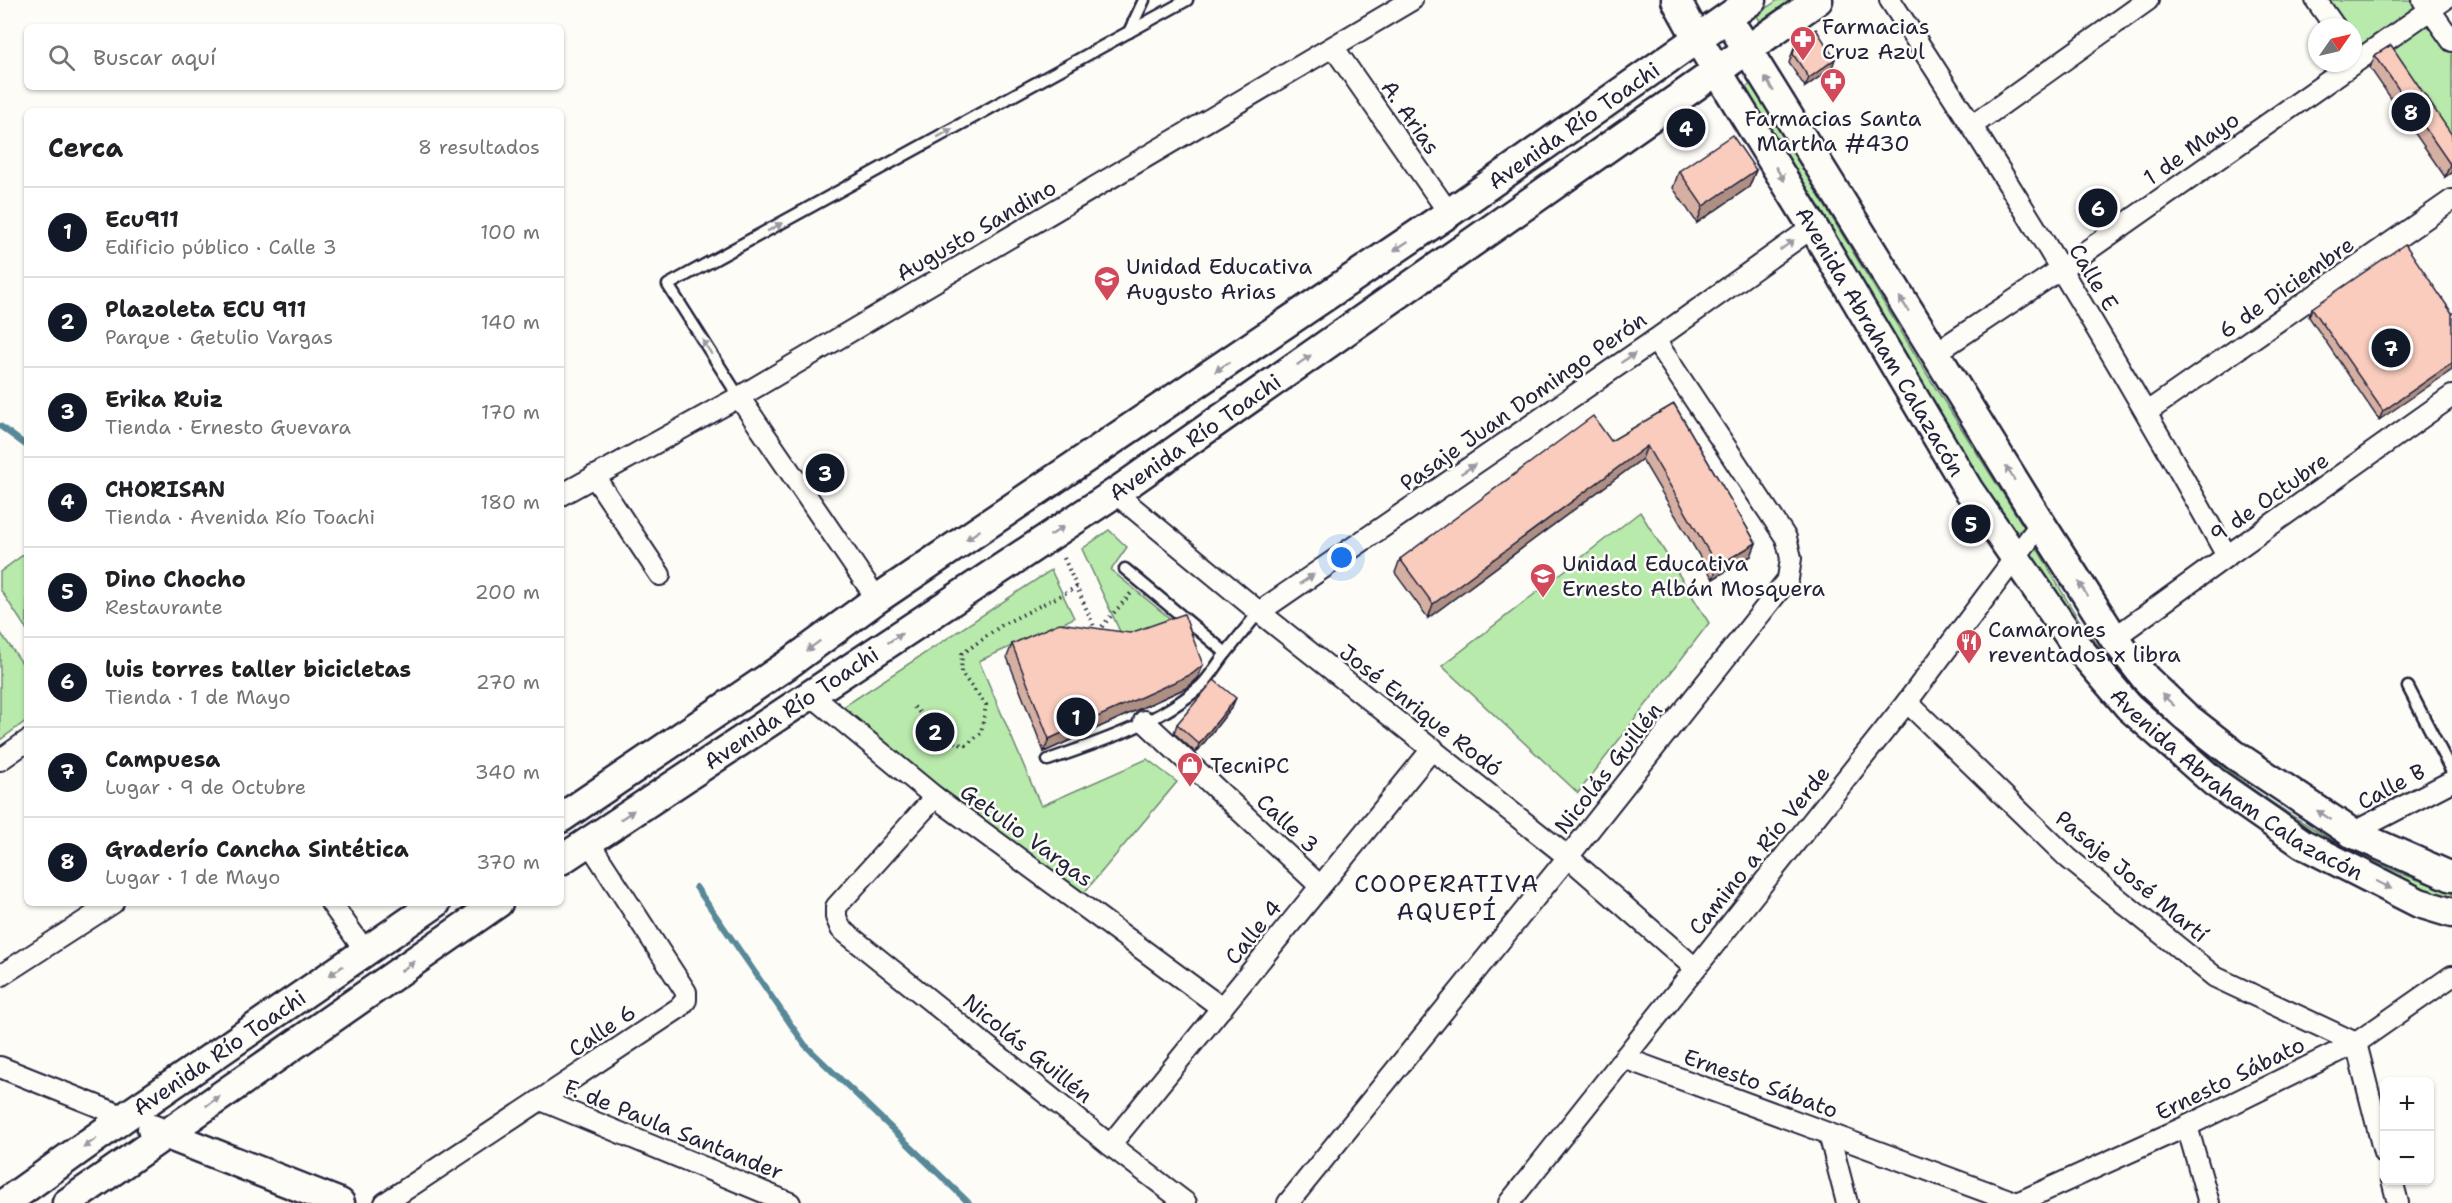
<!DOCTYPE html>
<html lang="es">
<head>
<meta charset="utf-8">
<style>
  :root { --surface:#fff; --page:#f2f2f2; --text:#202124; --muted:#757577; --line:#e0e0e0; --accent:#111827 }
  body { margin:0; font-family:"Shantell Sans",sans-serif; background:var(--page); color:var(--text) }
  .controls { position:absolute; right:18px; bottom:18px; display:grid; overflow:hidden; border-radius:9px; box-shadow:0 2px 4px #0004 }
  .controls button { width:54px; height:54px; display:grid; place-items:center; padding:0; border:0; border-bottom:2px solid var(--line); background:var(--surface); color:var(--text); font:30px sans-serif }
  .compass { position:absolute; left:2308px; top:18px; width:54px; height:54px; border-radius:50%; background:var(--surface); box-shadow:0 2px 4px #0004; rotate:56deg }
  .you { position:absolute; left:1342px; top:558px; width:21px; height:21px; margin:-15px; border:4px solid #fff; border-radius:50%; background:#1a73e8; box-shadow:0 0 0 9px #1a73e833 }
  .badge { display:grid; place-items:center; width:39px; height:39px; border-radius:50%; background:var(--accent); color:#fff; font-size:20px; font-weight:700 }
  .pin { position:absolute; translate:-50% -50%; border:3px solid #fff; box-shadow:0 2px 6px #0006 }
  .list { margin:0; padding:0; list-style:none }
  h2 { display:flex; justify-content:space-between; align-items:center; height:78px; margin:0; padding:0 24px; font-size:26px }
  h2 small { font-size:20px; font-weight:400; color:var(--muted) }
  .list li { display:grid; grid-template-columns:39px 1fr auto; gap:18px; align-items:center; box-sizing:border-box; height:90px; padding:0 24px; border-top:2px solid var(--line) }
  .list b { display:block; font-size:22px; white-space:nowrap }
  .list p { margin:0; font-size:20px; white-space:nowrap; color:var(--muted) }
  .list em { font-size:20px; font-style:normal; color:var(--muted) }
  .icon { flex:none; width:33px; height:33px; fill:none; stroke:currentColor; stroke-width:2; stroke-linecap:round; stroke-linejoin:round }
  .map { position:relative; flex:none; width:2452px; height:1203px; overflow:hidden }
  .search { position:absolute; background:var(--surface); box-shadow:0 2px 4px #0004; left:24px; top:24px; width:540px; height:66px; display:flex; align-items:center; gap:15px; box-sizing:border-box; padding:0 21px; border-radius:9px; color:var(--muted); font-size:22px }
  .panel { position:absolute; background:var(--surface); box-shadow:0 2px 4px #0004; left:24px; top:108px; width:540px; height:798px; border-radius:9px }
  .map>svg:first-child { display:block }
  .green { fill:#b8eaab; stroke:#6d8673; stroke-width:1.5 }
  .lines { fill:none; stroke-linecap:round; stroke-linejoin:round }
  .stream { stroke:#598999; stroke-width:6 }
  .lane-casing { stroke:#22223b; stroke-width:15 }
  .street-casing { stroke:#22223b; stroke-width:24 }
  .secondary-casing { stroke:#22223b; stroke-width:33 }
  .path { stroke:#22223b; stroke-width:4; stroke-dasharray:1.5 4.5; stroke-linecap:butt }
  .lane { stroke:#fdfcf7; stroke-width:10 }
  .street { stroke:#fdfcf7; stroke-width:20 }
  .secondary { stroke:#fdfcf7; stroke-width:28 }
  .wall { fill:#d6afa3; stroke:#22223b; stroke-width:1.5 }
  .shaded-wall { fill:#ae8f84; stroke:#22223b; stroke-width:1.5 }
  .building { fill:#f9ccbd; stroke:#22223b; stroke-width:1.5 }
  .oneway { fill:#9a9aa2 }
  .labels { text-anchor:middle; stroke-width:5; stroke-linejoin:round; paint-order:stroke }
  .poi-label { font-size:22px; fill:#22223b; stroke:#fdfcf7; text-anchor:start }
  .street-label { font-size:22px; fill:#22223b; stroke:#fdfcf7 }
  .neighbourhood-label { font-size:24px; letter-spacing:1.5px; fill:#22223b; stroke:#fdfcf7 }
</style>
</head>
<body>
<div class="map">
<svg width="2452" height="1203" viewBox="0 0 2452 1203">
  <rect width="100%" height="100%" fill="#fdfcf7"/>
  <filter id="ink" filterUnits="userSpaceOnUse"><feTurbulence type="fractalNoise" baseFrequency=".0167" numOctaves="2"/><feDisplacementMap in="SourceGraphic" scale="12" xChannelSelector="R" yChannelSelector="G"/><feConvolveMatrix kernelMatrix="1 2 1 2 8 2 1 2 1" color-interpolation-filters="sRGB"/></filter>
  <g filter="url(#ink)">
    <g class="green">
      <polygon points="1778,0 1794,0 1761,22 1756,15"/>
      <polygon points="2324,0 2417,0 2420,4 2357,48 2353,42 2353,27 2343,27"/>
      <polygon points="2429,20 2452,53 2452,155 2382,52"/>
      <polygon points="1751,84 1930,379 2024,527 2014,535 1742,89"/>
      <polygon points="1640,512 1709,623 1578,793 1442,666"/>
      <polygon points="1109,530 1127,547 1111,570 1172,620 1123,638 1082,549"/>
      <path d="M2037 548C2053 575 2068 605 2086 630 2166 738 2322 854 2452 891V905L2303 839 2130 703 2026 558Z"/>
      <polygon points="27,552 27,630 0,589 0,572"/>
      <polygon points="1051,570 1074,618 979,661 1041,806 1147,759 1177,782 1083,894 834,713"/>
      <polygon points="0,632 27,670 27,720 0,740"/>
    </g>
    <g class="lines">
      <g class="stream">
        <polyline points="0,426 27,446"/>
        <polyline points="696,887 805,1045 969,1203"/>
      </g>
      <g class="lane-casing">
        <g id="lane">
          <polyline points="1129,32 1144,0"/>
          <polyline points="739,397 668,285 1187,0"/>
          <polyline points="1125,569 1226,653 1259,612"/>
          <polyline points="2408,687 2452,772"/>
          <path d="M1048 760C1100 742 1159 723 1201 686 1210 677 1218 663 1226 653"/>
        </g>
      </g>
      <g class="street-casing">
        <g id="street">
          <path d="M1890 0C2010 181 2122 366 2227 556"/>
          <polyline points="2316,0 2335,27"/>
          <polyline points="2423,0 2452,41"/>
          <polyline points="1334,48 1449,213"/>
          <polyline points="1973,125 2148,0"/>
          <polyline points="1934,354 2061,269 2444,0"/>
          <polyline points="739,397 877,599"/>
          <polyline points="2147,412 2452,200"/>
          <polyline points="594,476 660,575"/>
          <polyline points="1115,493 1259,612 1568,857 1695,968"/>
          <polyline points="561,495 739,397 1412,0"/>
          <polyline points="1259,612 1655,340 1813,227"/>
          <polyline points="2114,638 2227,556 2452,396"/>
          <polyline points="810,694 935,797 1222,1008"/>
          <polyline points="1907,702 2068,858 2215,977 2356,1043 2384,1153"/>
          <polyline points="1144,721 1320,886"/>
          <polyline points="0,760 27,741"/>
          <polyline points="935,797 836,907 836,917 841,929 1110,1145 1186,1203"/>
          <polyline points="2352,833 2452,781"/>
          <polyline points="331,903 365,951"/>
          <polyline points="0,976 113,903"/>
          <polyline points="1624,1058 2017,1203"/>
          <polyline points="0,1067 125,1117"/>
          <polyline points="541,1100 790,1203"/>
          <polyline points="2187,1126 2209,1203"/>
          <polyline points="1829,1134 1847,1203"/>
          <polyline points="1110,1145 1433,748"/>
          <polyline points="2392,1180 2398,1203"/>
          <polyline points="385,1203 679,1008 686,1000 686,992 588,841"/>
          <polyline points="1288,1203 1568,857 1788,579 1791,558 1786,538 1655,340"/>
          <polyline points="1509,1203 1907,702 2041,523"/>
          <polyline points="2017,1203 2187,1126 2356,1043 2452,976"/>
        </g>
      </g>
      <g class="secondary-casing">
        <g id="secondary">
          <path id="s1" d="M1676 0 1697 38 1813 227 1968 489 2074 643 2129 707 2214 782 2303 844 2419 903 2452 913"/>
          <polyline points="1737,33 2038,519 2114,638 2146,679 2185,716 2235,755 2352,833 2452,877"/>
          <path id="s2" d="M561 818 787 665 877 599 1449 213 1752 0"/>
          <path id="s3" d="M561 860 1115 493 1818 0"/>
          <polyline points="152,1129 340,1203"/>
          <path id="s4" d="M5 1203 125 1117 436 903"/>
          <polyline points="67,1203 498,903"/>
        </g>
      </g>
      <g class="path">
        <polyline points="1064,558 1096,631"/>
        <polyline points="1098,631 1132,592"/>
        <polyline points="914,707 946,739 965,746 981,733 986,705 961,673 962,654 1002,625 1077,587"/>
      </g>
      <use href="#lane" class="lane"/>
      <use href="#street" class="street"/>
      <use href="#secondary" class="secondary"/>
    </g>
    <g class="wall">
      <polygon points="1796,42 1832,68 1805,87 1789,63"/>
      <polygon points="2375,55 2452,135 2452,172 2445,177 2370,68"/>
      <polygon points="1756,170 1749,187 1697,223 1673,188 1679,171"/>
      <polygon points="2312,308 2452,313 2379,420 2309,317"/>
      <polygon points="1674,404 1756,543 1751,556 1713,579 1642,459 1428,618 1395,573 1400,559 1611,441"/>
      <polygon points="1012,644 1198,678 1188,687 1044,752 1007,657"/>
      <polygon points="1232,707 1196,753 1174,733 1177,724"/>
    </g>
    <g class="shaded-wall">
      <polygon points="1835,59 1832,68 1805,87 1809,78"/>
      <polygon points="2452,162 2452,172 2445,177 2450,164"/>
      <polygon points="1756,170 1749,187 1697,223 1703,206"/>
      <polygon points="2452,363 2452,370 2379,420 2383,411"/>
      <polygon points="1647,446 1642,459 1428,618 1433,604"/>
      <polygon points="1756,543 1751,556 1713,579 1717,566"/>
      <polygon points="1203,665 1198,678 1188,687 1044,752 1049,739"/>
      <polygon points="1236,698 1232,707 1196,753 1199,744"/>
    </g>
    <g class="building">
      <polygon points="1816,29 1835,59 1809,78 1793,54 1796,42"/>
      <polygon points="2391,45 2452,135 2452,162 2450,164 2375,55"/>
      <polygon points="1732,135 1756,170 1703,206 1679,171"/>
      <polygon points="2405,244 2452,313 2452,363 2383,411 2312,308"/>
      <polygon points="1674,404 1756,543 1717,566 1647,446 1433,604 1400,559 1593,416 1611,441"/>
      <polygon points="1184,614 1203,665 1192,674 1049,739 1012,644 1059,623 1130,633"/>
      <polygon points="1214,680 1236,698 1199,744 1177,724"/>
    </g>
    <defs><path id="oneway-solid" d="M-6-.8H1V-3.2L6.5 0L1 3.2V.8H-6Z" transform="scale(1.5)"/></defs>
    <g class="oneway">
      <use href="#oneway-solid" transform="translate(1769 84) rotate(-122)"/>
      <use href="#oneway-solid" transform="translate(945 133) rotate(-29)"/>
      <use href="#oneway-solid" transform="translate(1780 174) rotate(58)"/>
      <use href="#oneway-solid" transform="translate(775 227) rotate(-29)"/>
      <use href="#oneway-solid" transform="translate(1787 245) rotate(-36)"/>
      <use href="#oneway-solid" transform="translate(1401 246) rotate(146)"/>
      <use href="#oneway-solid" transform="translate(1904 304) rotate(-122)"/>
      <use href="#oneway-solid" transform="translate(707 347) rotate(-123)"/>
      <use href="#oneway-solid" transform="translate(1628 358) rotate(-34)"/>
      <use href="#oneway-solid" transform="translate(1304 360) rotate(-35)"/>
      <use href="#oneway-solid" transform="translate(1222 367) rotate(146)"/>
      <use href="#oneway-solid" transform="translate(1468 469) rotate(-34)"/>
      <use href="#oneway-solid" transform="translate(2010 473) rotate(-122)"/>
      <use href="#oneway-solid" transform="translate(1057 531) rotate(-33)"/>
      <use href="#oneway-solid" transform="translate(973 535) rotate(146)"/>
      <use href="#oneway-solid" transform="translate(1307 579) rotate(-34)"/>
      <use href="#oneway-solid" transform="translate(2083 589) rotate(-122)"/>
      <use href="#oneway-solid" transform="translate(895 638) rotate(-33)"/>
      <use href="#oneway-solid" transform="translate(813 646) rotate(144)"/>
      <use href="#oneway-solid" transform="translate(2168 700) rotate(-137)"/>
      <use href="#oneway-solid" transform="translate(627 815) rotate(-34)"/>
      <use href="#oneway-solid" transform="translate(2324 815) rotate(-147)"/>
      <use href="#oneway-solid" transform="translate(2384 885) rotate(27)"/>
      <use href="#oneway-solid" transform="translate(408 966) rotate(-35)"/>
      <use href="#oneway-solid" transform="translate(336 971) rotate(145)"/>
      <use href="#oneway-solid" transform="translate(213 1101) rotate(-35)"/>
      <use href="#oneway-solid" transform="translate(90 1143) rotate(144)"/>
    </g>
  </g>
  <defs>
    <g id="pharmacy-pin" transform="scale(1.35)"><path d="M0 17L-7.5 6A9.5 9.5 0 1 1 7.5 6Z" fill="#d1495b" stroke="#fdfcf7"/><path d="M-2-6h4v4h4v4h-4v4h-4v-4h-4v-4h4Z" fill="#fff"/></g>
    <g id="school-pin" transform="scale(1.35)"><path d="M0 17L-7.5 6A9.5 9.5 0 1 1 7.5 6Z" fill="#d1495b" stroke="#fdfcf7"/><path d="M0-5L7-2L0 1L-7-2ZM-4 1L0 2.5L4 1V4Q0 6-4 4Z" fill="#fff"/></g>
    <g id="restaurant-pin" transform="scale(1.35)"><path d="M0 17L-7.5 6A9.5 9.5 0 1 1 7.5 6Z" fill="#d1495b" stroke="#fdfcf7"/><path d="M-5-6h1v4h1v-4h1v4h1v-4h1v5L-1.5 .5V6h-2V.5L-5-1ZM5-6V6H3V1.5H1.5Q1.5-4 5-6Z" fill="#fff"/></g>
    <g id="shop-pin" transform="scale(1.35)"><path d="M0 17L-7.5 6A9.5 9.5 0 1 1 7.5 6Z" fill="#d1495b" stroke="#fdfcf7"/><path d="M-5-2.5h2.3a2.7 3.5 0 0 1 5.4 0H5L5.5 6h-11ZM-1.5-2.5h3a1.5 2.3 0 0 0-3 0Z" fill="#fff"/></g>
  </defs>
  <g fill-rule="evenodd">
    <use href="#pharmacy-pin" x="1803" y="39"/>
    <use href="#pharmacy-pin" x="1833" y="81"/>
    <use href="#school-pin" x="1107" y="279"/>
    <use href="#school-pin" x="1543" y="576"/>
    <use href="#restaurant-pin" x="1969" y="642"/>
    <use href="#shop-pin" x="1190" y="765"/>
  </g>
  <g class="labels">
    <g class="poi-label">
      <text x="1822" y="34">Farmacias<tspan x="1822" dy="25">Cruz Azul</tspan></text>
      <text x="1833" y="126" text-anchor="middle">Farmacias Santa<tspan x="1833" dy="25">Martha #430</tspan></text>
      <text x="1126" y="274">Unidad Educativa<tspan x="1126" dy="25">Augusto Arias</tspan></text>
      <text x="1562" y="571">Unidad Educativa<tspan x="1562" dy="25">Ernesto Albán Mosquera</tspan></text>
      <text x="1988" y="637">Camarones<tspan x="1988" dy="25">reventados x libra</tspan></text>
      <text x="1210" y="773">TecniPC</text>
    </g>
    <g class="street-label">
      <text transform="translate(1411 117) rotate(55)" y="8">A. Arias</text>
      <text dy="8" stroke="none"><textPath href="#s2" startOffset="1227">Avenida Río Toachi</textPath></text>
      <text transform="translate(2191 148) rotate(-35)" y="8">1 de Mayo</text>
      <text transform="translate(976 230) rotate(-30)" y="8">Augusto Sandino</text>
      <text transform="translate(2094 277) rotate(59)" y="8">Calle E</text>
      <text transform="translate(2286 287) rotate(-35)" y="8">6 de Diciembre</text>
      <text dy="8" stroke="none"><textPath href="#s1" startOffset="398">Avenida Abraham Calazacón</textPath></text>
      <text transform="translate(1523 401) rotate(-35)" y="8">Pasaje Juan Domingo Perón</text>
      <text dy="8" stroke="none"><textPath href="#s3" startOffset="762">Avenida Río Toachi</textPath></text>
      <text transform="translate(2269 497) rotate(-35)" y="8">9 de Octubre</text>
      <text dy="8" stroke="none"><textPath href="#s3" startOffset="276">Avenida Río Toachi</textPath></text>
      <text transform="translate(1421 710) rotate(38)" y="8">José Enrique Rodó</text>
      <text transform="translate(1608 768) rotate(-52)" y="8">Nicolás Guillén</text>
      <text dy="8" stroke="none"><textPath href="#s1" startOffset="974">Avenida Abraham Calazacón</textPath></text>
      <text transform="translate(2391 786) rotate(-28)" y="8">Calle B</text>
      <text transform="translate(1288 823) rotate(43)" y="8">Calle 3</text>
      <text transform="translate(1027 835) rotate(36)" y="8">Getulio Vargas</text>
      <text transform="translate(1759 850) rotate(-51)" y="8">Camino a Río Verde</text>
      <text transform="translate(2132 876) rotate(40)" y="8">Pasaje José Martí</text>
      <text transform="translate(1253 932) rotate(-51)" y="8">Calle 4</text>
      <text transform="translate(602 1030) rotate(-34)" y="8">Calle 6</text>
      <text transform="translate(1028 1048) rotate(39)" y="8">Nicolás Guillén</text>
      <text dy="8" stroke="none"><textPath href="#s4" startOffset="262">Avenida Río Toachi</textPath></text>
      <text transform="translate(2230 1078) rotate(-26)" y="8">Ernesto Sábato</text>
      <text transform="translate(1761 1083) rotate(20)" y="8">Ernesto Sábato</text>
      <text transform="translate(674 1129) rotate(22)" y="8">F. de Paula Santander</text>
    </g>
    <g class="neighbourhood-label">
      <text x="1447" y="892">COOPERATIVA<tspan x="1447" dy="28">AQUEPÍ</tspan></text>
    </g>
  </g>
</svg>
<div class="controls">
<button>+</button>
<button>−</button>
</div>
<svg class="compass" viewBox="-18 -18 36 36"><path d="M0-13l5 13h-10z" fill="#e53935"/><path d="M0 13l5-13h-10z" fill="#757577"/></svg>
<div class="you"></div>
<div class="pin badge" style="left:1076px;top:717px">1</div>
<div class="pin badge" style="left:935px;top:732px">2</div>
<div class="pin badge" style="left:825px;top:473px">3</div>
<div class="pin badge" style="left:1686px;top:128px">4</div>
<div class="pin badge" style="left:1971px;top:524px">5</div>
<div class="pin badge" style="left:2098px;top:208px">6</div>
<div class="pin badge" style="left:2391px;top:348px">7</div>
<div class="pin badge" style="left:2411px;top:112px">8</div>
<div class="search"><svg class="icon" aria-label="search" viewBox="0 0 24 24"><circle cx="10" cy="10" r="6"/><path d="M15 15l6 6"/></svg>Buscar aquí</div>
<section class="panel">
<h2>Cerca<small>8 resultados</small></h2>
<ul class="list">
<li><span class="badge">1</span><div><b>Ecu911</b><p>Edificio público · Calle 3</p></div><em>100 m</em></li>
<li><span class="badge">2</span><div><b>Plazoleta ECU 911</b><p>Parque · Getulio Vargas</p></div><em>140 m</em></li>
<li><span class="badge">3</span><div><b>Erika Ruiz</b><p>Tienda · Ernesto Guevara</p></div><em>170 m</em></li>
<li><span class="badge">4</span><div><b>CHORISAN</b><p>Tienda · Avenida Río Toachi</p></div><em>180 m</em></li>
<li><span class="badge">5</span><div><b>Dino Chocho</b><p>Restaurante</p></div><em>200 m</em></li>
<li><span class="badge">6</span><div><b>luis torres taller bicicletas</b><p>Tienda · 1 de Mayo</p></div><em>270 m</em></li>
<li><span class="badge">7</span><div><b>Campuesa</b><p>Lugar · 9 de Octubre</p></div><em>340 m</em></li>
<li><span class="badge">8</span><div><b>Graderío Cancha Sintética</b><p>Lugar · 1 de Mayo</p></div><em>370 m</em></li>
</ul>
</section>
</div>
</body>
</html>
